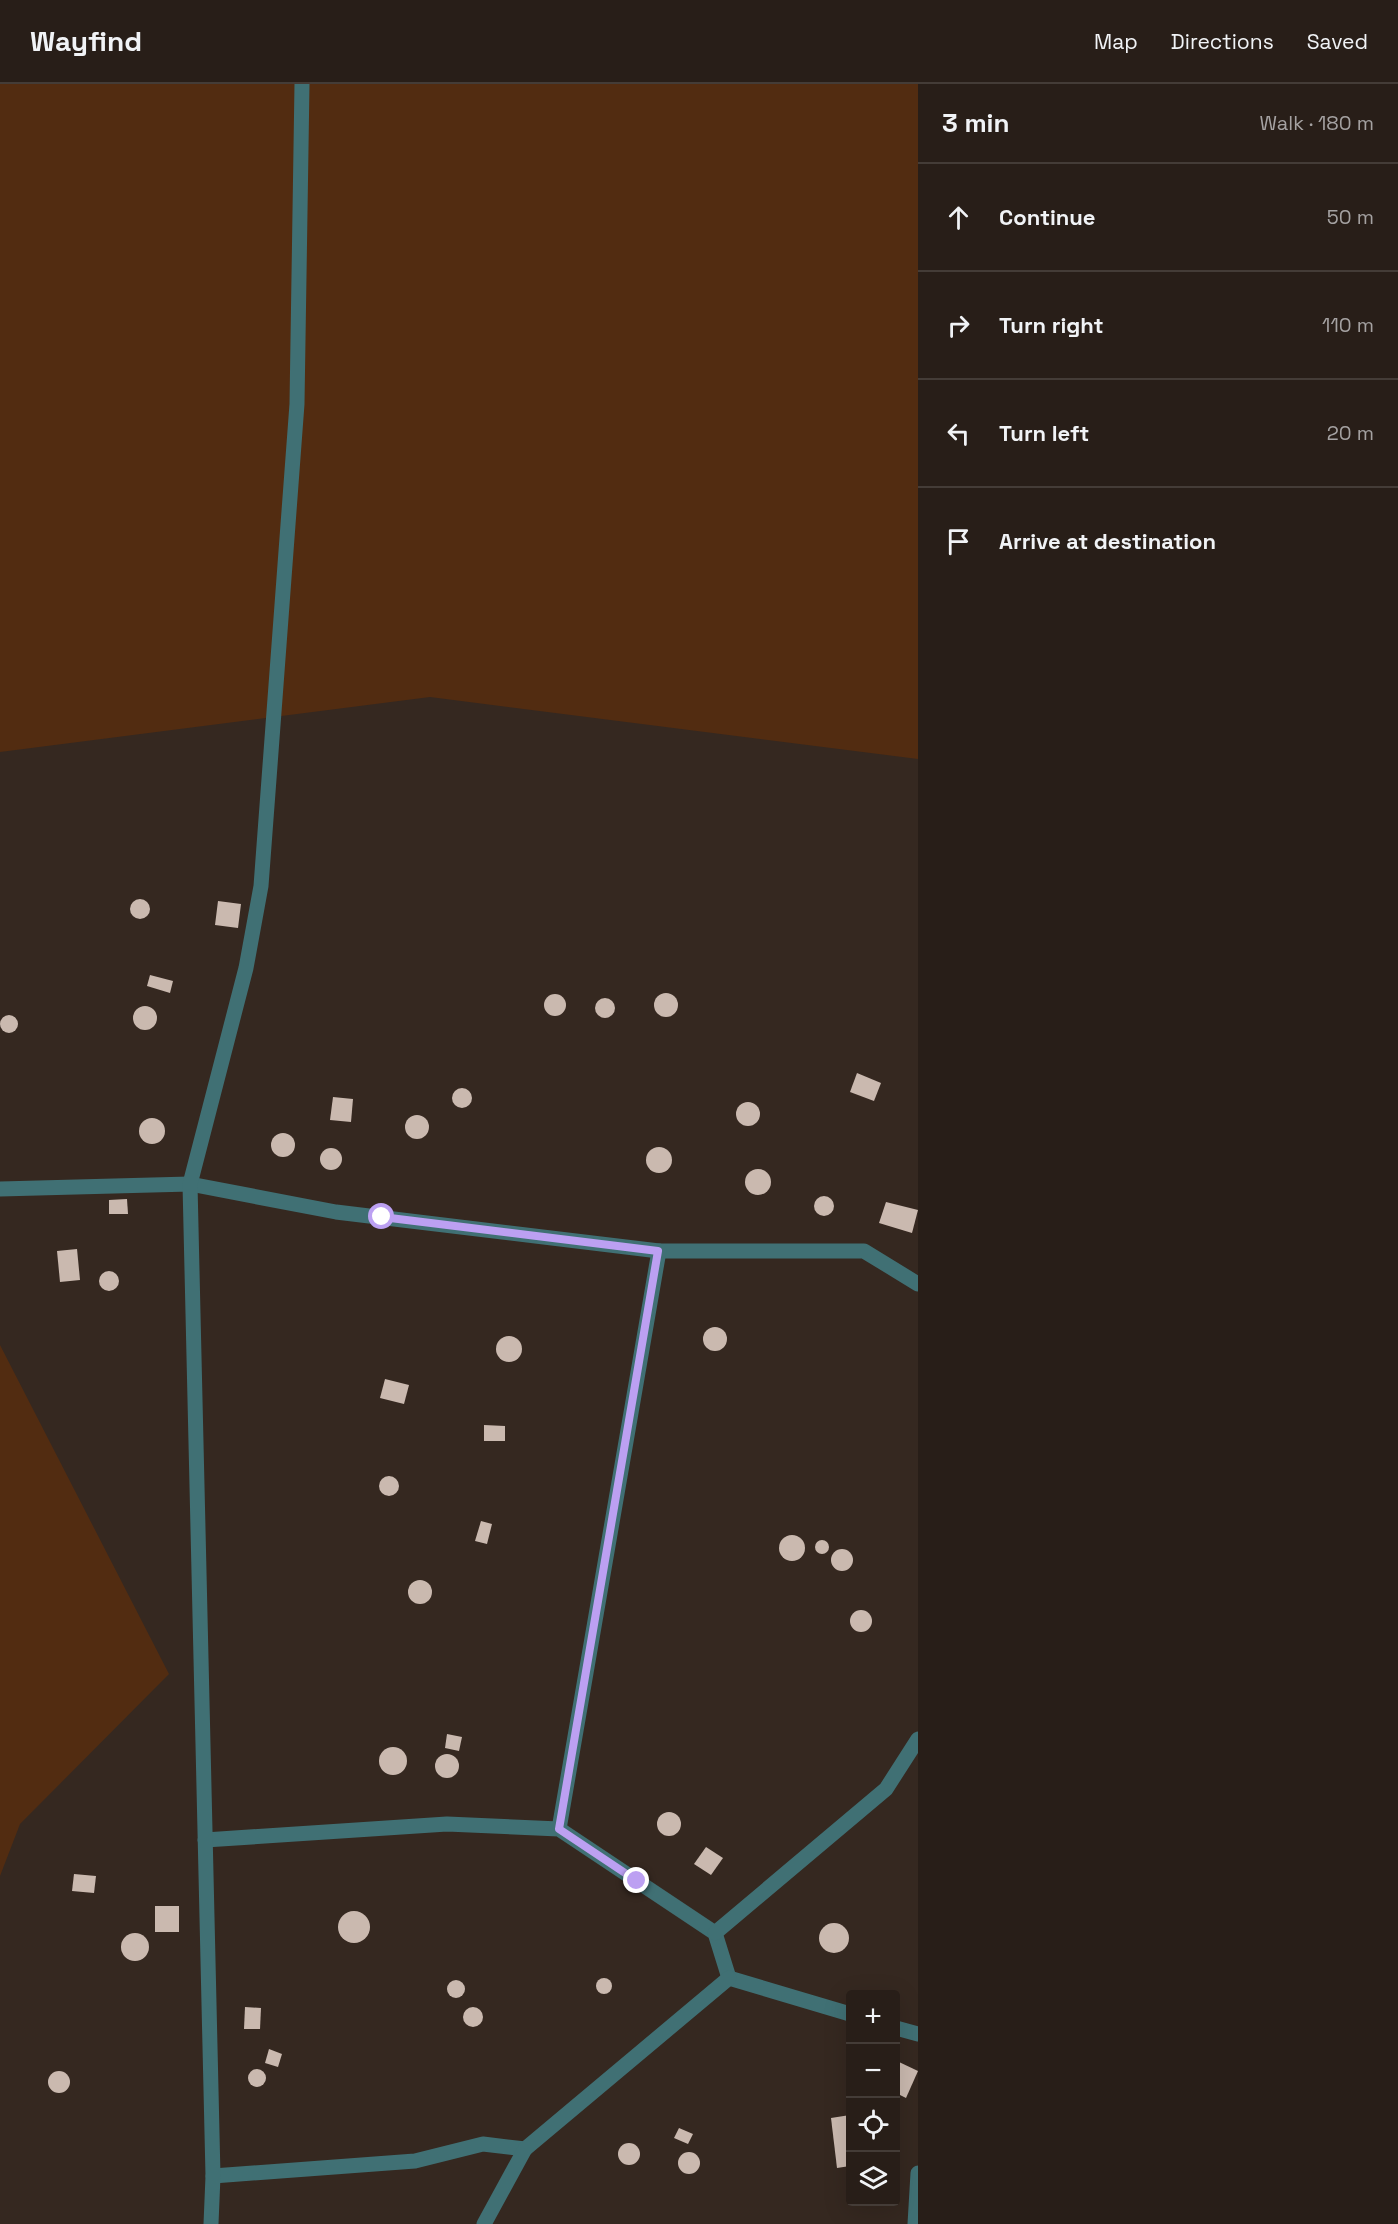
<!DOCTYPE html>
<html lang="en">
<head>
<meta charset="utf-8">
<style>
  :root { --surface:#281e18; --page:#342b25; --text:#f1f3f6; --muted:#a5a2a2; --line:#443c37 }
  body { margin:0; font-family:"Space Grotesk",sans-serif; background:var(--page); color:var(--text) }
  .controls { position:absolute; right:18px; bottom:18px; display:grid; overflow:hidden; border-radius:6px; box-shadow:0 6px 24px #0002 }
  .controls button { width:54px; height:54px; display:grid; place-items:center; padding:0; border:0; border-bottom:2px solid var(--line); background:var(--surface); color:var(--text); font:30px sans-serif }
  .stop { position:absolute; width:18px; height:18px; margin:-14px; border:4px solid #bca0f2; border-radius:50%; background:#fff }
  .stop.end { background:#bca0f2; border-color:#fff; box-shadow:0 2px 6px #0008 }
  .list { margin:0; padding:0; list-style:none }
  h2 { display:flex; justify-content:space-between; align-items:center; height:78px; margin:0; padding:0 24px; font-size:26px }
  h2 small { font-size:20px; font-weight:400; color:var(--muted) }
  .list li { display:grid; grid-template-columns:39px 1fr auto; gap:18px; align-items:center; box-sizing:border-box; height:108px; padding:0 24px; border-top:2px solid var(--line) }
  .list b { display:block; font-size:22px; white-space:nowrap }
  .list em { font-size:20px; font-style:normal; color:var(--muted) }
  .icon { flex:none; width:33px; height:33px; fill:none; stroke:currentColor; stroke-width:2; stroke-linecap:round; stroke-linejoin:round }
  .map { position:relative; flex:none; width:918px; height:2140px; overflow:hidden }
  header { display:flex; align-items:center; gap:36px; box-sizing:border-box; height:84px; padding:0 30px; background:var(--surface); border-bottom:2px solid var(--line) }
  header strong { font-size:28px }
  nav { display:flex; gap:33px; margin-inline-start:auto; font-size:21px }
  main { display:flex }
  aside { flex:1; background:var(--surface) }
  .map>svg:first-child { display:block }
  .green { fill:#522c11 }
  .building { fill:#cab9af }
  .lines { fill:none; stroke-linecap:round; stroke-linejoin:round }
  .minor { stroke:#407074; stroke-width:15 }
  .route { stroke:#bca0f2; stroke-width:8 }
</style>
</head>
<body>
<header>
<strong>Wayfind</strong>
<nav><a>Map</a><a>Directions</a><a>Saved</a></nav>
</header>
<main>
<div class="map">
<svg width="918" height="2140" viewBox="0 0 918 2140">
  <rect width="100%" height="100%" fill="#352820"/>
  <g class="green">
    <polygon points="0,0 918,0 918,675 430,613 0,668"/>
    <polygon points="0,1261 169,1590 20,1740 0,1792"/>
  </g>
  <g class="building">
    <circle cx="140" cy="825" r="10"/>
    <polygon points="218,817 241,820 238,844 215,841"/>
    <polygon points="150,891 173,897 170,909 147,902"/>
    <circle cx="666" cy="921" r="12"/>
    <circle cx="555" cy="921" r="11"/>
    <circle cx="605" cy="924" r="10"/>
    <circle cx="145" cy="934" r="12"/>
    <circle cx="9" cy="940" r="9"/>
    <polygon points="857,989 881,999 874,1017 850,1008"/>
    <circle cx="462" cy="1014" r="10"/>
    <polygon points="333,1013 353,1015 351,1038 330,1036"/>
    <circle cx="748" cy="1030" r="12"/>
    <circle cx="417" cy="1043" r="12"/>
    <circle cx="152" cy="1047" r="13"/>
    <circle cx="283" cy="1061" r="12"/>
    <circle cx="659" cy="1076" r="13"/>
    <circle cx="331" cy="1075" r="11"/>
    <circle cx="758" cy="1098" r="13"/>
    <circle cx="824" cy="1122" r="10"/>
    <polygon points="127,1115 128,1130 109,1130 109,1116"/>
    <polygon points="886,1118 918,1126 912,1149 879,1139"/>
    <polygon points="77,1165 80,1196 60,1198 57,1167"/>
    <circle cx="109" cy="1197" r="10"/>
    <circle cx="715" cy="1255" r="12"/>
    <circle cx="509" cy="1265" r="13"/>
    <polygon points="385,1295 409,1301 404,1320 380,1314"/>
    <polygon points="484,1341 505,1342 505,1357 484,1357"/>
    <circle cx="389" cy="1402" r="10"/>
    <polygon points="481,1437 492,1440 487,1460 475,1457"/>
    <circle cx="792" cy="1464" r="13"/>
    <circle cx="822" cy="1463" r="7"/>
    <circle cx="842" cy="1476" r="11"/>
    <circle cx="420" cy="1508" r="12"/>
    <circle cx="861" cy="1537" r="11"/>
    <polygon points="447,1650 462,1653 459,1667 445,1664"/>
    <circle cx="393" cy="1677" r="14"/>
    <circle cx="447" cy="1682" r="12"/>
    <circle cx="669" cy="1740" r="12"/>
    <polygon points="706,1763 723,1774 711,1791 694,1780"/>
    <polygon points="74,1790 96,1792 94,1809 72,1807"/>
    <rect x="155" y="1822" width="24" height="26"/>
    <circle cx="354" cy="1843" r="16"/>
    <circle cx="834" cy="1854" r="15"/>
    <circle cx="135" cy="1863" r="14"/>
    <circle cx="604" cy="1902" r="8"/>
    <circle cx="456" cy="1905" r="9"/>
    <polygon points="245,1923 261,1924 260,1945 244,1945"/>
    <circle cx="473" cy="1933" r="10"/>
    <polygon points="269,1965 282,1970 278,1983 265,1979"/>
    <polygon points="899,1978 918,1987 906,2014 896,2009 896,1985"/>
    <circle cx="257" cy="1994" r="9"/>
    <circle cx="59" cy="1998" r="11"/>
    <polygon points="850,2031 850,2082 837,2084 831,2034"/>
    <polygon points="679,2044 693,2050 688,2060 674,2054"/>
    <circle cx="629" cy="2070" r="11"/>
    <circle cx="689" cy="2079" r="11"/>
  </g>
  <g class="lines">
    <g class="minor">
      <polyline points="0,1105 190,1100 336,1128 659,1167 864,1167 918,1200"/>
      <polyline points="559,1745 659,1167"/>
      <polyline points="205,1756 447,1740 559,1745 715,1849 729,1894"/>
      <polyline points="715,1849 886,1705 918,1655"/>
      <polyline points="729,1894 850,1930"/>
      <polyline points="896,1944 918,1950"/>
      <polyline points="213,2092 415,2077 483,2060 525,2065"/>
      <polyline points="211,2140 213,2092 190,1100 246,884 261,802 297,320 302,0"/>
      <polyline points="484,2140 525,2065 729,1894"/>
      <polyline points="915,2140 918,2089"/>
    </g>
  </g>
  <g class="lines">
    <polyline class="route" points="382,1133 658,1167 559,1745 637,1797"/>
  </g>
</svg>
<div class="controls">
<button>+</button>
<button>−</button>
<button><svg class="icon" aria-label="locate" viewBox="0 0 24 24"><circle cx="12" cy="12" r="6"/><path d="M12 2v4M12 18v4M2 12h4M18 12h4"/></svg></button>
<button><svg class="icon" aria-label="layers" viewBox="0 0 24 24"><path d="M12 4l9 5-9 5-9-5zM3 14l9 5 9-5"/></svg></button>
</div>
<div class="stop" style="left:382px;top:1133px"></div>
<div class="stop end" style="left:637px;top:1797px"></div>
</div>
<aside>
<h2>3 min<small>Walk · 180 m</small></h2>
<ul class="list">
<li><svg class="icon" aria-label="ahead" viewBox="0 0 24 24"><path d="M12 20V5M6 11l6-6 6 6"/></svg><div><b>Continue</b></div><em>50 m</em></li>
<li><svg class="icon" aria-label="right" viewBox="0 0 24 24"><path d="M7 20v-9h11M14 6l5 5-5 5"/></svg><div><b>Turn right</b></div><em>110 m</em></li>
<li><svg class="icon" aria-label="left" viewBox="0 0 24 24"><path d="M17 20v-9H6M10 6l-5 5 5 5"/></svg><div><b>Turn left</b></div><em>20 m</em></li>
<li><svg class="icon" aria-label="arrive" viewBox="0 0 24 24"><path d="M6 21V4h12l-3 4 3 4H6"/></svg><div><b>Arrive at destination</b></div></li>
</ul>
</aside>
</main>
</body>
</html>
